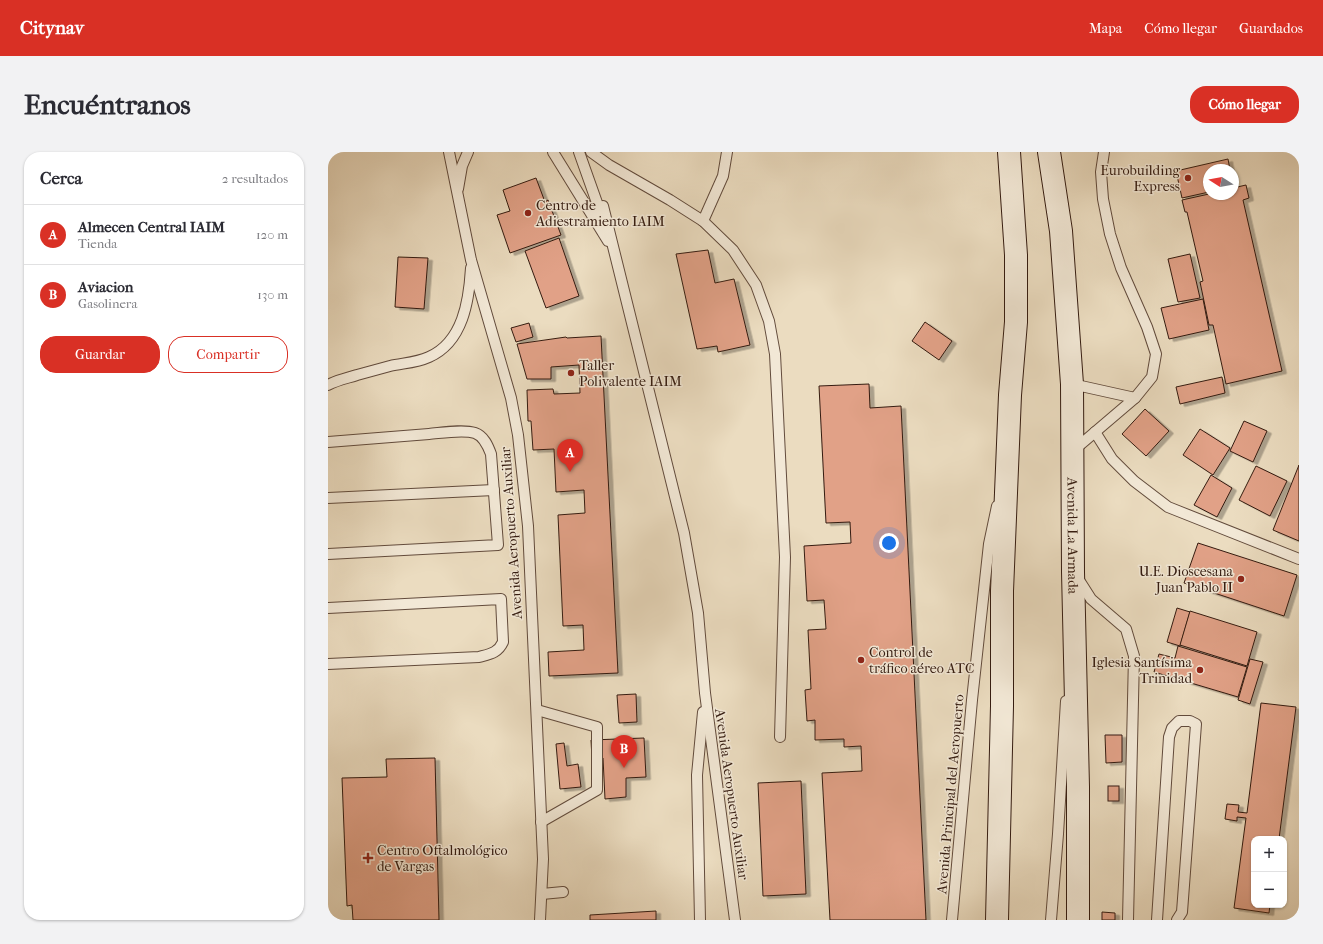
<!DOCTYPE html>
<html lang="es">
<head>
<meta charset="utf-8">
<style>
  :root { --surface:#fff; --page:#f2f2f3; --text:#2b2b33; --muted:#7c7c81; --line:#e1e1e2; --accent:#d93025 }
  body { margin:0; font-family:"IM FELL French Canon",serif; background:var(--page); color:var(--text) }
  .controls { position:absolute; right:12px; bottom:12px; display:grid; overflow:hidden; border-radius:8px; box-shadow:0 1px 3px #0004 }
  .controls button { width:36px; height:36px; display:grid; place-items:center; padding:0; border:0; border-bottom:1px solid var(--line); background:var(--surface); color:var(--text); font:20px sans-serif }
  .compass { position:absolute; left:875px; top:12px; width:36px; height:36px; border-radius:50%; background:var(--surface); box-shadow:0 1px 3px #0004; rotate:281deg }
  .you { position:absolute; left:561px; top:391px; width:14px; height:14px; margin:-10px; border:3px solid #fff; border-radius:50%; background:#1a73e8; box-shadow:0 0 0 6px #1a73e833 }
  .badge { display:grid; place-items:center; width:26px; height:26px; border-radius:50%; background:var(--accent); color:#fff; font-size:13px; font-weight:700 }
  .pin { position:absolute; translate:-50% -33px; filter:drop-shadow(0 1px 2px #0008) }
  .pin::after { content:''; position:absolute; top:21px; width:14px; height:12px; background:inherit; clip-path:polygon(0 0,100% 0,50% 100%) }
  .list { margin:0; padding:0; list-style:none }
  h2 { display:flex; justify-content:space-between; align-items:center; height:52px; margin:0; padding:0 16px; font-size:17px }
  h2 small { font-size:13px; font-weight:400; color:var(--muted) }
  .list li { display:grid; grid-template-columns:26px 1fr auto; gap:12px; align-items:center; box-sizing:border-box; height:60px; padding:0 16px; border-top:1px solid var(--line) }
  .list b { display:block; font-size:15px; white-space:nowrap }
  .list p { margin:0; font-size:13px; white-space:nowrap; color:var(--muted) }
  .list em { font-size:13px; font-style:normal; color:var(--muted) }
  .actions { display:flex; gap:8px; padding:12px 16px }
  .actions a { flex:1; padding:9px 0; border:1px solid var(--accent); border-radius:16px; text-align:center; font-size:14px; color:var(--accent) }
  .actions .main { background:var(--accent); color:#fff }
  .map { position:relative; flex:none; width:971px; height:768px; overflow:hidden; border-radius:16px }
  header { display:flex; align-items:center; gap:24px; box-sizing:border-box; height:56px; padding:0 20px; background:var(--accent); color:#fff }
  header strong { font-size:19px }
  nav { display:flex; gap:22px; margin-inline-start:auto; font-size:14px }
  .intro { display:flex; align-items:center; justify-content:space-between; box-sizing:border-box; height:96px; padding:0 24px }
  h1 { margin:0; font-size:28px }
  .button { padding:10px 18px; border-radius:16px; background:var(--accent); color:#fff; font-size:14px; font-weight:700 }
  main { display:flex; gap:24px; padding:0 24px }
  aside { flex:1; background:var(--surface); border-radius:16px; box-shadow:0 1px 3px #0004 }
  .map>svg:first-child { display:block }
  .building { fill:#e1a187; stroke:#341b10; filter:url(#shadow) }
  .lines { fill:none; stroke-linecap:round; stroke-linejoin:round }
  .service-casing { stroke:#624b3c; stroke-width:12 }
  .secondary-casing { stroke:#341b10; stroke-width:24 }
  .service { stroke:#f2e8d6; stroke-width:10 }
  .secondary { stroke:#f2e8d6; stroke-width:22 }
  .poi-dot { fill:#8f2418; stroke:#f2e8d6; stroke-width:1.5 }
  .labels { text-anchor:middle; stroke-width:3; stroke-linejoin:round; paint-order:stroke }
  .poi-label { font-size:14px; fill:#341b10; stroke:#f2e8d6; text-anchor:start }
  .street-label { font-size:14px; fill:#341b10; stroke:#f2e8d6 }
</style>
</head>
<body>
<header>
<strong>Citynav</strong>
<nav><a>Mapa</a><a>Cómo llegar</a><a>Guardados</a></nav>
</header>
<div class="intro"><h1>Encuéntranos</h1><a class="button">Cómo llegar</a></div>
<main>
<aside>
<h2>Cerca<small>2 resultados</small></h2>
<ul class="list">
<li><span class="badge">A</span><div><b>Almecen Central IAIM</b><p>Tienda</p></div><em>120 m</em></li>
<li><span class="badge">B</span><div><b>Aviacion</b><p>Gasolinera</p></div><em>130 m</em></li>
</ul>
<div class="actions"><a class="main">Guardar</a><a>Compartir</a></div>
</aside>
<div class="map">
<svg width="971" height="768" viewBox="0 0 971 768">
  <defs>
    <filter id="shadow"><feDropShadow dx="4.5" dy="2.5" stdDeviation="0" flood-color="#0004"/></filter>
  </defs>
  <rect width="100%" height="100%" fill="#ebdcc0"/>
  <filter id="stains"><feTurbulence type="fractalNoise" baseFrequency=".005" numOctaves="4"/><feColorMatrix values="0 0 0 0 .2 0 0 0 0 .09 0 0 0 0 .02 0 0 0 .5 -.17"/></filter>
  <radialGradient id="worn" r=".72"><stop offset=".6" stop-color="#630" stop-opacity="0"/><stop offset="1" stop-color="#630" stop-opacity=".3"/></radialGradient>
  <g class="building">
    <polygon points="900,7 902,18 881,18 881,40 854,46 848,19"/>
    <polygon points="208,26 217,50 220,48 233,83 182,101 169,63 182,59 175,38"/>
    <polygon points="918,33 921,46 915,48 954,219 898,232 885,173 881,173 872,130 875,129 859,60 857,60 854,48 881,42 905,42 905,36"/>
    <polygon points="231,86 251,144 218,156 197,99"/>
    <polygon points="380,98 387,131 406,127 422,193 390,200 389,194 369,197 348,102"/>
    <polygon points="862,102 872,146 850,150 840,107"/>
    <polygon points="70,105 100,106 96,157 67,155"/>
    <polygon points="875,147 881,178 841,187 833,156"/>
    <polygon points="597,170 624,189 611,208 584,189"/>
    <polygon points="201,171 205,185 188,190 183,176"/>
    <polygon points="273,184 290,521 221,524 220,500 256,498 255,473 235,474 230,363 257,361 256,338 228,340 226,297 205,298 203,269 200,269 199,238 225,237 226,242 252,241 251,213 223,215 223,227 199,227 189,192 238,185 239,186"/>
    <polygon points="894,225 897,241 852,252 848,235"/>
    <polygon points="541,232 542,256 573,254 598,768 502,768 494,621 534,619 533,594 516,595 516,587 487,588 487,568 479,569 477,538 483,537 480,478 498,477 496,448 479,449 476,394 523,391 522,370 498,371 491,234"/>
    <polygon points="817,257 841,279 818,304 794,282"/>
    <polygon points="916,269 939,279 925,310 902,299"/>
    <polygon points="872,277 902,296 885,323 855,303"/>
    <polygon points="971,313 971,389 945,378"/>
    <polygon points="928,314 959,329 942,364 911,348"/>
    <polygon points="883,323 904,336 889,365 866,353"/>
    <polygon points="870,391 969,423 956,464 856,431"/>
    <polygon points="849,456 862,460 852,494 839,490"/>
    <polygon points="862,459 929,480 919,514 852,493"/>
    <polygon points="850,494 919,515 910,545 826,520 831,502 847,506"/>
    <polygon points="922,507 935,510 922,552 910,548"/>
    <polygon points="308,542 309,570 291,571 289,543"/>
    <polygon points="933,551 968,555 951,687 926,687 926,753 942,753 941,761 906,756 918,666 909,665 909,669 897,667 899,652 911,653 910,660 919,661"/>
    <polygon points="777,583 794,583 794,610 778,611"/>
    <polygon points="316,586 318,625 298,626 298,645 277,647 275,606 264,607 263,588"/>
    <polygon points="236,591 239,614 250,612 253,635 232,637 228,592"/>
    <polygon points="107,606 111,768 25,768 24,753 19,754 14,626 59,625 58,607"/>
    <polygon points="473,629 478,742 435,744 430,631"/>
    <rect x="780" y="634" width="11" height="15"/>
    <polygon points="328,759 328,768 262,768 262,763"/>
    <polygon points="774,760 787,761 787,768 774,768"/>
  </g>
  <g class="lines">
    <g class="service-casing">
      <g id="service">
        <polyline points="121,0 143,108 183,246 190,283 200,374 215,707 212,768"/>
        <polyline points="225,0 280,89"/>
        <polyline points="251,0 273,62"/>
        <polyline points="263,0 281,13 342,48 375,69 405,98 428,133 441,169 447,202 457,405 452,585"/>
        <polyline points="130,37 134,14 140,0"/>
        <polyline points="275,54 356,381 370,461 377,541 407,768"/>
        <polyline points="375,69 395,24 399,0"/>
        <polyline points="744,232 807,246"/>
        <path d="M0 233C9 228 20 226 29 223 40 220 51 217 62 214 75 211 88 211 101 205 135 190 141 149 143 116"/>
        <polyline points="767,280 784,307 806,329 840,355 971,407"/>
        <path d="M0 290C34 287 67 285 101 282 113 281 135 277 147 281 156 284 160 294 163 302L170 393 0 402"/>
        <polyline points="746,298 807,246 824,225 828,202 819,175 793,116 782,82 775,47 773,20 776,0"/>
        <polyline points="0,346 166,338"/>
        <polyline points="749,425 763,447 798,477 806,504 800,768"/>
        <path d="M0 456 173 447 175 490C170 501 162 502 151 505L0 512"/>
        <polyline points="209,558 269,575 269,638 213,670"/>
        <polyline points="214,742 235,740"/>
        <polyline points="372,768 369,623 375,560"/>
        <polyline points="624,768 644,548 661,392 669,354"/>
        <polyline points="723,768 730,682 738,549"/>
        <polyline points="829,768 841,585 844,576 851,569 862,569 868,572 854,760 849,768"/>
      </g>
    </g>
    <g class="secondary-casing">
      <g id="secondary">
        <path id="s1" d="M721 0 733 79 744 232 745 420 750 635V768"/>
        <polyline points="669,768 674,554 674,439 682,243 688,170 688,103 681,0"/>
      </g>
    </g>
    <use href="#service" class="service"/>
    <use href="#secondary" class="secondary"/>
  </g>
  <g class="poi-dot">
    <circle cx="860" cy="26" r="4"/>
    <circle cx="200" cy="61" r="4"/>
    <circle cx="243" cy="221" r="4"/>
    <circle cx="913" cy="427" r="4"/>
    <circle cx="533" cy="508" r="4"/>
    <circle cx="872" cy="518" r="4"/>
    <path d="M38 700h4v4h4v4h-4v4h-4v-4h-4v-4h4z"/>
  </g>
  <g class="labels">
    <g class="poi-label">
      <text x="852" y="23" text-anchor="end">Eurobuilding<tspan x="852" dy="16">Express</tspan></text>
      <text x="208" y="58">Centro de<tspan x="208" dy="16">Adiestramiento IAIM</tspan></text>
      <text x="251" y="218">Taller<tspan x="251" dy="16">Polivalente IAIM</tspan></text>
      <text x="905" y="424" text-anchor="end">U.E. Dioscesana<tspan x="905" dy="16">Juan Pablo II</tspan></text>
      <text x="541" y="505">Control de<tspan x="541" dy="16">tráfico aéreo ATC</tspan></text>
      <text x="864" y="515" text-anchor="end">Iglesia Santísima<tspan x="864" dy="16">Trinidad</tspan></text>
      <text x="49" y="703">Centro Oftalmológico<tspan x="49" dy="16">de Vargas</tspan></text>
    </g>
    <g class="street-label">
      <text transform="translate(183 381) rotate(-94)" y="5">Avenida Aeropuerto Auxiliar</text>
      <text dy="5" stroke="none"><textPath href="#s1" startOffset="385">Avenida La Armada</textPath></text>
      <text transform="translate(404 642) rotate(82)" y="5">Avenida Aeropuerto Auxiliar</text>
      <text transform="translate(622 642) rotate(-85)" y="5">Avenida Principal del Aeropuerto</text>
    </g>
  </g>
  <rect width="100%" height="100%" filter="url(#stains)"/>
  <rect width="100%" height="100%" fill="url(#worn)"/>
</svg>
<div class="controls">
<button>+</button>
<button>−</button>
</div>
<svg class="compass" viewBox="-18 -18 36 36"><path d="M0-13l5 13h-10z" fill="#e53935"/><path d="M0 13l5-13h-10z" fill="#7c7c81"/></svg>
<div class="you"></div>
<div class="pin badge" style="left:242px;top:320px">A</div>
<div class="pin badge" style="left:296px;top:616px">B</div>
</div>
</main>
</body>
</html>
